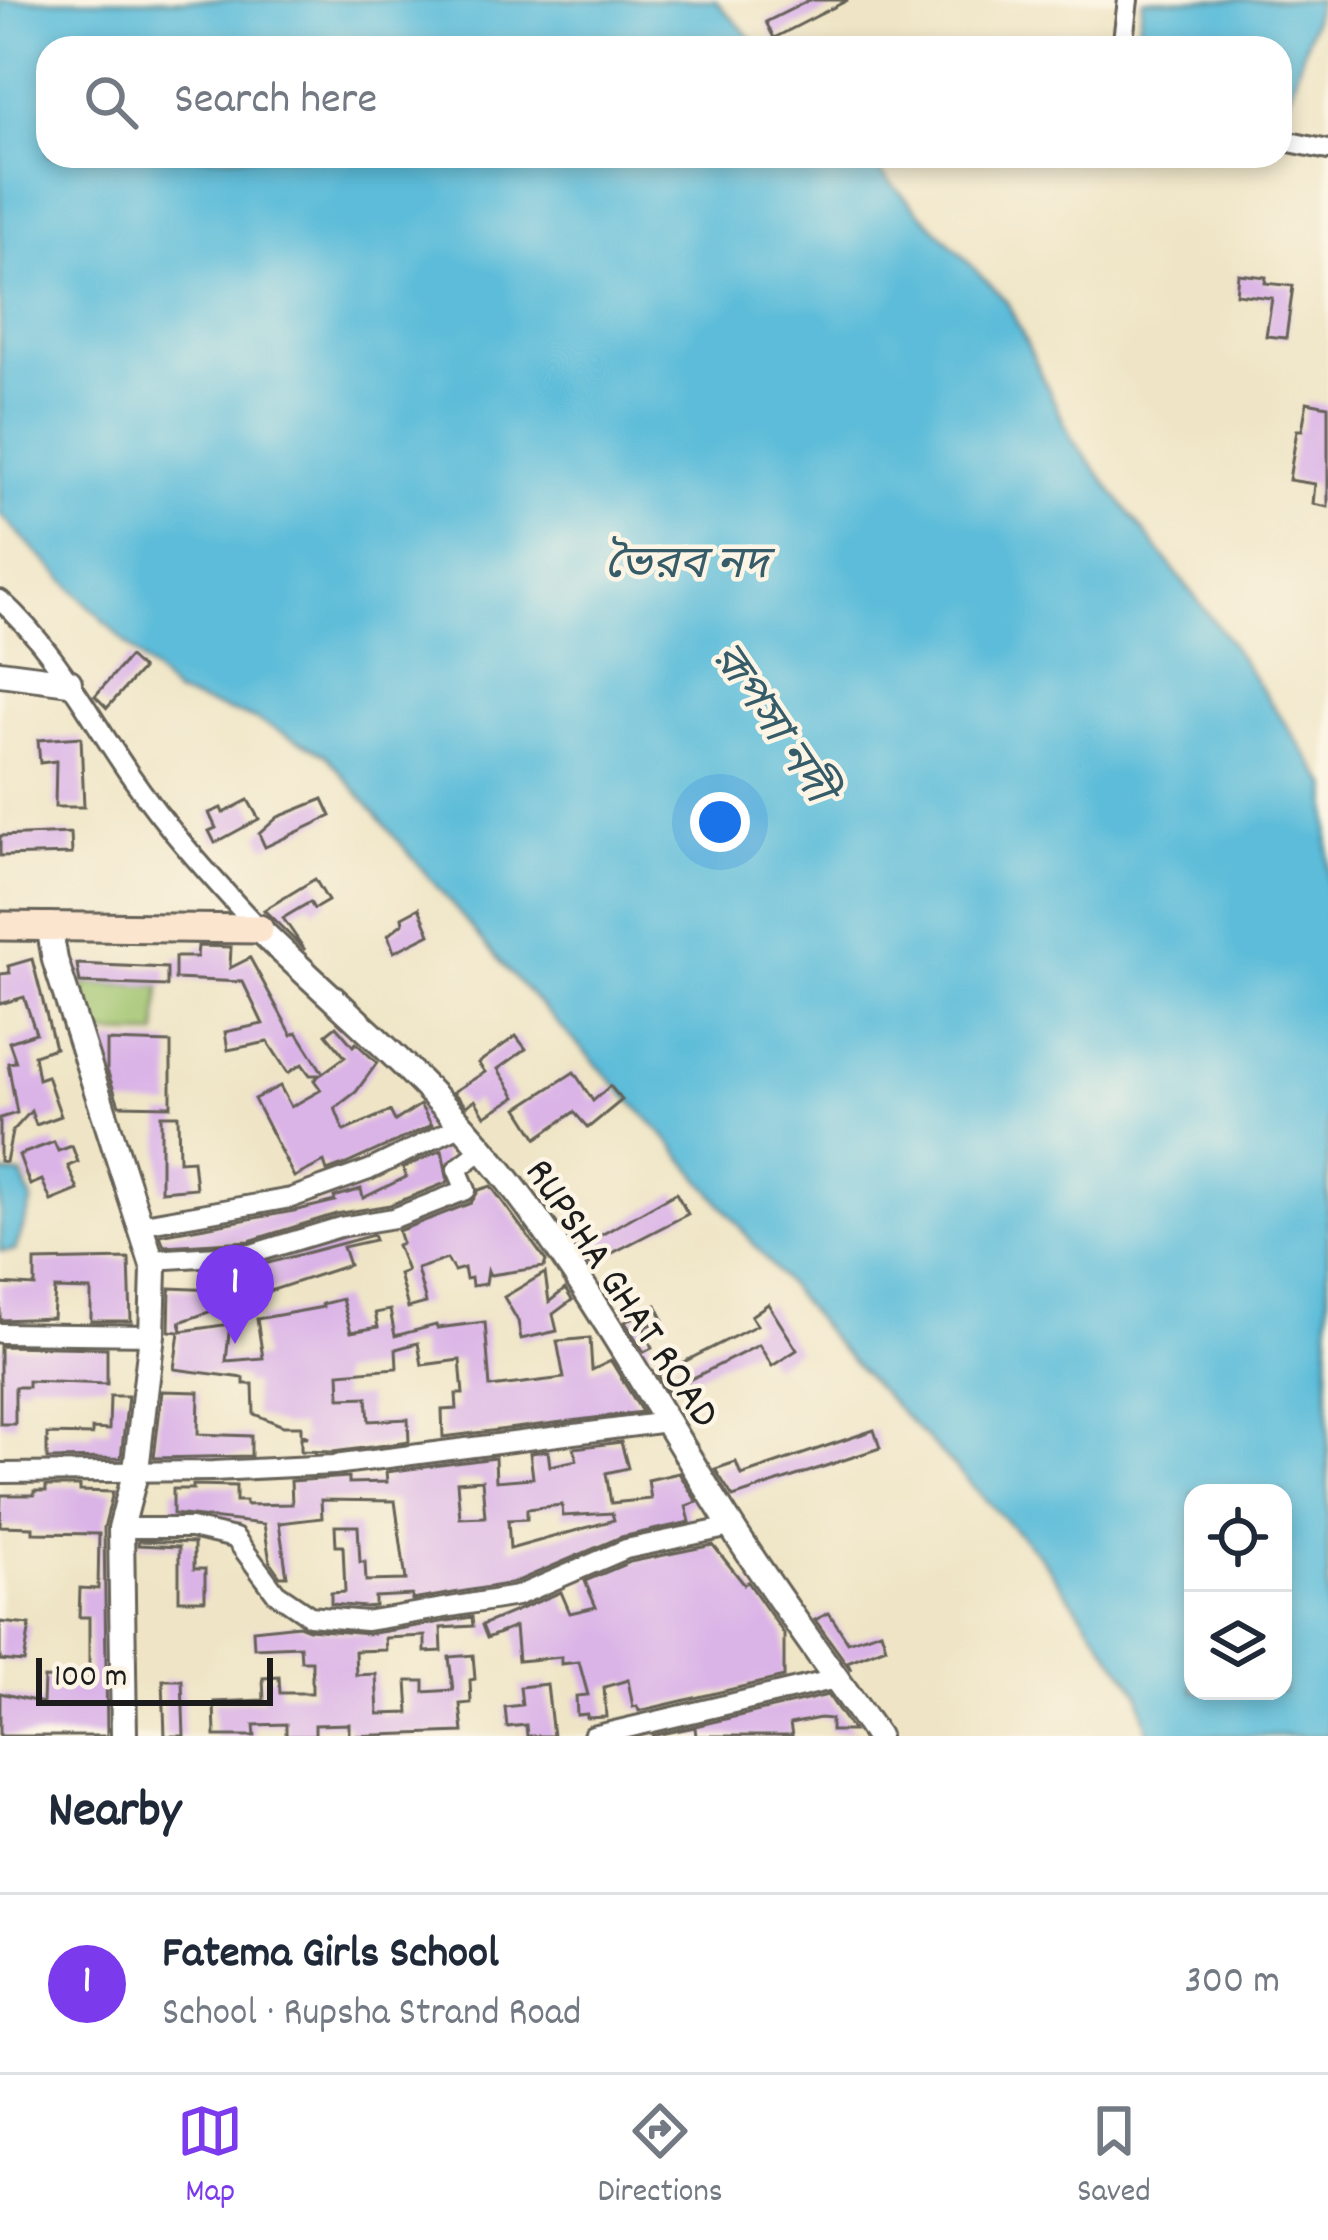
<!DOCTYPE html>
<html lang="en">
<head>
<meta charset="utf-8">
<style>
  :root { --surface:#fff; --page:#f2f2f3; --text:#1f2937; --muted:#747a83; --line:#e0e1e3; --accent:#7c3aed }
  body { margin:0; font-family:Dekko,"Noto Sans Bengali",sans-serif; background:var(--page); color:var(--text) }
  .controls { position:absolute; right:36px; bottom:36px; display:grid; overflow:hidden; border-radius:24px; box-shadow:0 6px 18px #0003 }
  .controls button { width:108px; height:108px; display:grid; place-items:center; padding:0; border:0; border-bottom:3px solid var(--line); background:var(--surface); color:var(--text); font:60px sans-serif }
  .scale { position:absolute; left:36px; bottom:30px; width:237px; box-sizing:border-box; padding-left:12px; border:6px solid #1c1c1c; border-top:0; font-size:33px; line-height:42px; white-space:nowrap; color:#1c1c1c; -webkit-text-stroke:9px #fcf5e5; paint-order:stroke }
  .you { position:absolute; left:720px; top:822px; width:42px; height:42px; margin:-30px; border:9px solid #fff; border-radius:50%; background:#1a73e8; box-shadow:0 0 0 18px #1a73e833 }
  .badge { display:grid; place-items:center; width:78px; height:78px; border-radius:50%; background:var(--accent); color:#fff; font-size:39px; font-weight:700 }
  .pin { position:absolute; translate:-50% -99px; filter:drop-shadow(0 3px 6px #0008) }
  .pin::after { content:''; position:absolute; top:63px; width:42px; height:36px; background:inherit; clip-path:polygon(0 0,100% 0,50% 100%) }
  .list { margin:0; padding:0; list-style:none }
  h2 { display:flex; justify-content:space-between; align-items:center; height:156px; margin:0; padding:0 48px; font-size:51px }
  h2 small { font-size:39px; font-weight:400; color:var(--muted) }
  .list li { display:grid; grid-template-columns:78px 1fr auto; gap:36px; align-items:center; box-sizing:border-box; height:180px; padding:0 48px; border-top:3px solid var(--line) }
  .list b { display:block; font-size:45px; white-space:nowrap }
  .list p { margin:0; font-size:39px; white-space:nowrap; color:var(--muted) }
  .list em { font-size:39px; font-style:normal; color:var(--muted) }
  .icon { flex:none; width:66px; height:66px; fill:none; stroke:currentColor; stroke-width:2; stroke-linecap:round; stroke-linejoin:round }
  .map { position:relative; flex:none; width:1328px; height:1736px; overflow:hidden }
  .search { position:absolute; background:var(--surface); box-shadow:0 6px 18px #0003; left:36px; right:36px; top:36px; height:132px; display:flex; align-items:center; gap:30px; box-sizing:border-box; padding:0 42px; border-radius:36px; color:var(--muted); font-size:45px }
  .sheet { height:336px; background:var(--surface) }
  nav { display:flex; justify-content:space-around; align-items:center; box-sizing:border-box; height:168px; border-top:3px solid var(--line); background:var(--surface); font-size:33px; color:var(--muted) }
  nav a { display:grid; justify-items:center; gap:6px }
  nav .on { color:var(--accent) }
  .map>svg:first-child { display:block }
  .green { fill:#a1c56f; stroke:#5e7046; stroke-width:3 }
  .water { fill:#5bbcd9; stroke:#3c6c7a; stroke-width:3; fill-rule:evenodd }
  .building { fill:#dab3e7; fill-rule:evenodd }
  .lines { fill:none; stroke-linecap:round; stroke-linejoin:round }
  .minor-casing { stroke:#666258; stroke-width:24 }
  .tertiary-casing { stroke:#666258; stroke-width:30 }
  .secondary-casing { stroke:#666258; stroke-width:33 }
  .minor { stroke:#fff; stroke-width:18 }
  .tertiary { stroke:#fff; stroke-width:24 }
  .secondary { stroke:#fbe5cf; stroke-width:27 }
  .labels { text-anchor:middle; stroke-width:9; stroke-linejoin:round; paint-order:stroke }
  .street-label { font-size:42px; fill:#1c1c1c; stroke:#fcf5e5 }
  .water-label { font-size:45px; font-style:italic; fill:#355c68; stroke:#fcf5e5 }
</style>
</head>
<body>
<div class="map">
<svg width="1328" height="1736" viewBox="0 0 1328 1736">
  <rect width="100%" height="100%" fill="#fcf5e5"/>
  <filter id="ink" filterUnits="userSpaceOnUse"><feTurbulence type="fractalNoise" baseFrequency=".00833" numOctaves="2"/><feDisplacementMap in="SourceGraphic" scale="24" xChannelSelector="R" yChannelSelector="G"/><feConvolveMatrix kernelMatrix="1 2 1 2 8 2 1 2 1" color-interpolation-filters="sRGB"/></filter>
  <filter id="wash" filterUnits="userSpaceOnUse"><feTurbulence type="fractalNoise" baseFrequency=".004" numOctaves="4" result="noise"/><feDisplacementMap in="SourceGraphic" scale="48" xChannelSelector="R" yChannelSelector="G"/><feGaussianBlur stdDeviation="2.7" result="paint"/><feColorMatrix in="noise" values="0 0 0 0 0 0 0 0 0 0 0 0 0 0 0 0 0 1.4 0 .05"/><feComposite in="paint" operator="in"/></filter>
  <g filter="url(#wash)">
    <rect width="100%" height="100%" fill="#efe5c6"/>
    <polygon class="green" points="84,984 160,986 157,1035 85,1034"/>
    <g class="water">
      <path d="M0 0H715L761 48H48V156H865L1007 302 1072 439 1223 633 1328 786V1736H1149L1139 1693 1040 1556 840 1349 670 1142 508 971 326 755 255 719 175 694 0 514ZM1283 1493V1691H1193V1493Z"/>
      <polygon points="1143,0 1319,0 1280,126 1280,48 1136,48"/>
      <polygon points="0,1173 22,1175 32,1201 15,1251 0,1251"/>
    </g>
    <g id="blocks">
      <g class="building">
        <polygon points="810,0 848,0 774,38 766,22"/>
        <polygon points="1238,274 1266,277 1265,283 1293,286 1286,338 1266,336 1272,298 1236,294"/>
        <polygon points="1307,402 1328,406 1328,507 1313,504 1315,484 1289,480 1297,430 1302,430"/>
        <polygon points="129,657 142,669 107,708 95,696"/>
        <polygon points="81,737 84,807 55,807 56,761 40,763 38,740"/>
        <polygon points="323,799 331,816 265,847 259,834 278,817"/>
        <polygon points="248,800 259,819 215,843 209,831 216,828 209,813 221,808 223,813"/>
        <polygon points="71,833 72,854 0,856 0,836"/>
        <polygon points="315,879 328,901 314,909 310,902 283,918 305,950 264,910"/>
        <polygon points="419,908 430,934 394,952 388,935 403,923 402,917"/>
        <polygon points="198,946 231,947 230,968 250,958 292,1035 297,1032 323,1073 345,1057 326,1034 336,1026 353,1046 356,1043 377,1063 356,1092 335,1108 344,1131 390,1111 395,1121 420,1105 432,1125 346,1164 327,1171 324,1162 294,1177 254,1099 280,1086 291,1107 321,1090 314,1080 320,1075 310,1075 302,1064 288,1073 268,1042 228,1050 225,1032 263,1024 243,982 175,979 175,957 197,957"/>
        <polygon points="32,959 55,1048 34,1055 38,1079 47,1076 61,1116 36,1125 31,1111 12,1132 6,1162 0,1161 0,1118 17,1113 8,1063 16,1062 9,1042 36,1033 24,997 0,1004 0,974 10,973 8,966"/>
        <polygon points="77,964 167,968 167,986 80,983"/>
        <polygon points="516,1036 526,1049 498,1069 516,1097 485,1116 475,1100 466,1106 453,1092 485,1072 478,1063"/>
        <polygon points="107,1041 171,1043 171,1106 119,1105 107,1070"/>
        <polygon points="574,1072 593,1101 610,1086 622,1100 588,1128 574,1112 537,1138 518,1108"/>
        <polygon points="161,1115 178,1115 179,1161 193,1160 196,1188 161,1191"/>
        <polygon points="54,1142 58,1151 72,1146 78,1162 68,1166 78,1190 51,1201 42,1180 30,1185 19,1155"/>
        <polygon points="442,1150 448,1182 390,1205 336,1214 249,1241 164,1246 160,1235 294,1211 335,1201 334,1197 361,1189 363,1198 406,1177 403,1168"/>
        <polygon points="491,1186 546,1261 544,1267 490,1275 488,1271 486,1284 472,1286 471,1278 466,1279 464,1268 454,1271 447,1259 417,1269 426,1303 408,1308 399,1274 407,1271 397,1245 402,1243 398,1231 471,1203 479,1190"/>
        <polygon points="676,1193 688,1214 589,1265 578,1248"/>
        <polygon points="373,1235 375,1240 343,1247 349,1265 267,1292 257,1266"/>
        <polygon points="129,1259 131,1321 91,1321 91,1290 55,1289 53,1318 0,1320 0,1284 35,1286 35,1261"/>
        <polygon points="545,1273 549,1302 565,1289 572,1300 553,1314 557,1331 521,1339 518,1321 504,1297"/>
        <polygon points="170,1288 236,1291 235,1303 180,1322 182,1331 230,1324 226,1361 263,1358 257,1319 323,1307 322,1304 342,1299 351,1332 378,1327 375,1313 390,1310 395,1336 436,1325 437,1328 485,1322 490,1387 564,1378 557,1341 590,1338 592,1370 611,1361 642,1412 443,1437 442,1410 457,1409 456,1394 463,1394 460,1360 422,1365 418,1343 396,1349 397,1368 339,1373 340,1398 367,1397 369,1421 408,1419 409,1442 333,1452 301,1451 301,1437 308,1437 301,1434 301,1426 283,1426 254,1414 253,1384 244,1384 244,1378 174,1369 179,1332 169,1331"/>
        <polygon points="768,1304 797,1350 772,1366 759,1345 667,1391 658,1375 757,1325 751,1316"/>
        <polygon points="656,1305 663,1319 644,1328 652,1348 644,1352 625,1322"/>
        <polygon points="0,1346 107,1348 107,1384 28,1381 28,1387 15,1387 15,1424 0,1424"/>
        <polygon points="162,1391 199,1392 198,1434 251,1436 251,1456 154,1458"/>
        <polygon points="110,1396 128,1396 121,1458 47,1459 47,1434 92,1435 92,1429 109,1430"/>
        <polygon points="874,1430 880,1448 733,1497 715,1469 736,1462 741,1475"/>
        <path d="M621 1442 628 1468 606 1473 611 1503 651 1499 648 1480 679 1473 697 1502 686 1506 690 1522 621 1537 513 1583 412 1600V1595L375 1597V1606L365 1607 331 1604V1593L345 1592 343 1546H336L335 1526H358L360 1562H365L366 1581 406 1580 395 1501 321 1500 322 1518 279 1523 287 1576H280L270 1562 264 1524 173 1514V1489H193V1485L236 1486V1501H246V1505L292 1504 291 1481 349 1477V1483L387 1482 386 1472 495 1458 496 1481 533 1478 530 1453 548 1451 550 1466 577 1460 574 1448ZM482 1480 485 1517 460 1518 457 1482ZM562 1505 563 1516 612 1513 614 1520 510 1549 508 1520 527 1519V1509Z"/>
        <polygon points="46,1486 80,1486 80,1491 113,1492 104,1528 107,1736 0,1736 0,1693 43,1703 44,1678 89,1680 89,1617 79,1617 80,1588 98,1589 99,1534 33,1533 33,1527 0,1526 1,1495 34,1495 34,1491 46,1491"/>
        <polygon points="138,1541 194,1543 194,1569 205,1569 205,1600 179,1600 179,1547 138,1545"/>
        <polygon points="713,1545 744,1584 748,1582 784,1634 784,1677 639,1711 637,1706 633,1707 628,1680 604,1687 606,1717 587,1718 587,1714 577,1715 576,1696 588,1695 579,1662 561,1664 561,1657 518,1661 515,1627 487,1638 482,1625 561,1592 570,1613 596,1607 585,1581 630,1562"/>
        <polygon points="829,1613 848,1642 881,1631 886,1647 847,1662 851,1670 815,1620"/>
        <polygon points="472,1617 473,1626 441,1628 442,1651 425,1652 425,1636 385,1638 386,1650 355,1651 356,1675 376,1674 378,1714 409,1713 407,1681 424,1681 424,1692 453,1690 449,1657 473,1655 475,1679 470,1680 471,1703 460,1704 463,1732 349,1736 349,1724 315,1725 315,1736 286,1736 286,1724 254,1725 255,1736 215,1736 214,1702 264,1700 263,1678 279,1677 280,1693 312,1693 312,1661 301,1661 300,1646 254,1648 253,1630 299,1625 309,1629 368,1634"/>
        <polygon points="0,1622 30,1625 24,1662 0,1660"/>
        <polygon points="163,1680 182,1680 184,1736 165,1736"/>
        <polygon points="547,1684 553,1736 527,1736 526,1725 507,1727 505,1707 522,1705 520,1687"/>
        <polygon points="828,1695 853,1731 831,1731 831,1719 820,1718 790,1724 792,1736 696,1736 695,1727 652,1736"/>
      </g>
    </g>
  </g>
  <g filter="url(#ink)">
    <use href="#blocks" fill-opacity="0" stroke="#666258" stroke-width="3"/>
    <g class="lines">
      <g class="minor-casing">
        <g id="minor">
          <polyline points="1122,48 1128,0"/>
          <polyline points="1280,140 1328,150"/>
          <path d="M0 600C54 648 87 712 128 772 167 829 212 878 259 929"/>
          <polyline points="138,1225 291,1198 369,1170 462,1125"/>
          <polyline points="151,1260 251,1254 340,1227 394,1218 466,1190 457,1169 483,1149"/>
          <polyline points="0,1333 152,1335"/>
          <polyline points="0,1473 213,1471 334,1465 667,1422"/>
          <polyline points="121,1528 191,1528 235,1538 276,1593 310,1616 366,1621 517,1596 626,1549 731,1527"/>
          <polyline points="593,1736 836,1679"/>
        </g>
      </g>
      <g class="tertiary-casing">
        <g id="tertiary">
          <polyline points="0,673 69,682"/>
          <polyline points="49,925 55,960 154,1269 152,1335 136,1470 121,1528 124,1736"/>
          <path d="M259 929C333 1001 413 1067 480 1146 579 1262 650 1399 731 1526 777 1598 828 1666 877 1736"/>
        </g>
      </g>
      <g class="secondary-casing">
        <polyline id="secondary" points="0,926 259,929"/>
      </g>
      <use href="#minor" class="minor"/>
      <use href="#tertiary" class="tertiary"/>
      <use href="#secondary" class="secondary"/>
    </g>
  </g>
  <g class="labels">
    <g class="street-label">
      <text transform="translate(625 1291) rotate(56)" y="15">RUPSHA GHAT ROAD</text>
    </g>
    <g class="water-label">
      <text x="686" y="577">ভৈরব নদ</text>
      <text transform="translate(775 721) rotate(56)" y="16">রূপসা নদী</text>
    </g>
  </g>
</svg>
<div class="controls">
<button><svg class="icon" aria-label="locate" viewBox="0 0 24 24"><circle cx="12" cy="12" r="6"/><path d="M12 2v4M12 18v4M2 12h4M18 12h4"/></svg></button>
<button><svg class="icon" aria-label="layers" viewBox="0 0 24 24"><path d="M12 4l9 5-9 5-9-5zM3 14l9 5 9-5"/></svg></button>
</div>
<div class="scale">100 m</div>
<div class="you"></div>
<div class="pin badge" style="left:235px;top:1344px">1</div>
<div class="search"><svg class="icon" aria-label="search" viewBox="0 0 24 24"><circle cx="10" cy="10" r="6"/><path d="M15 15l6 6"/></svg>Search here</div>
</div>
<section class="sheet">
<h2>Nearby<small></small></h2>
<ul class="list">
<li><span class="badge">1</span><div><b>Fatema Girls School</b><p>School · Rupsha Strand Road</p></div><em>300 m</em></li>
</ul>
</section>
<nav>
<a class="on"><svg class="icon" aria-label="map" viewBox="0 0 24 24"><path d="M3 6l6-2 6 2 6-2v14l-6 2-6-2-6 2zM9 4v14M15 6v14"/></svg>Map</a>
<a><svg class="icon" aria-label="directions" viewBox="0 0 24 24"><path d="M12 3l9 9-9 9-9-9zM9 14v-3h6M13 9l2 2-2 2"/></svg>Directions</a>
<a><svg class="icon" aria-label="saved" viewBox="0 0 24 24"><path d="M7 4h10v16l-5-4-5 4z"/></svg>Saved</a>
</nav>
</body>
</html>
